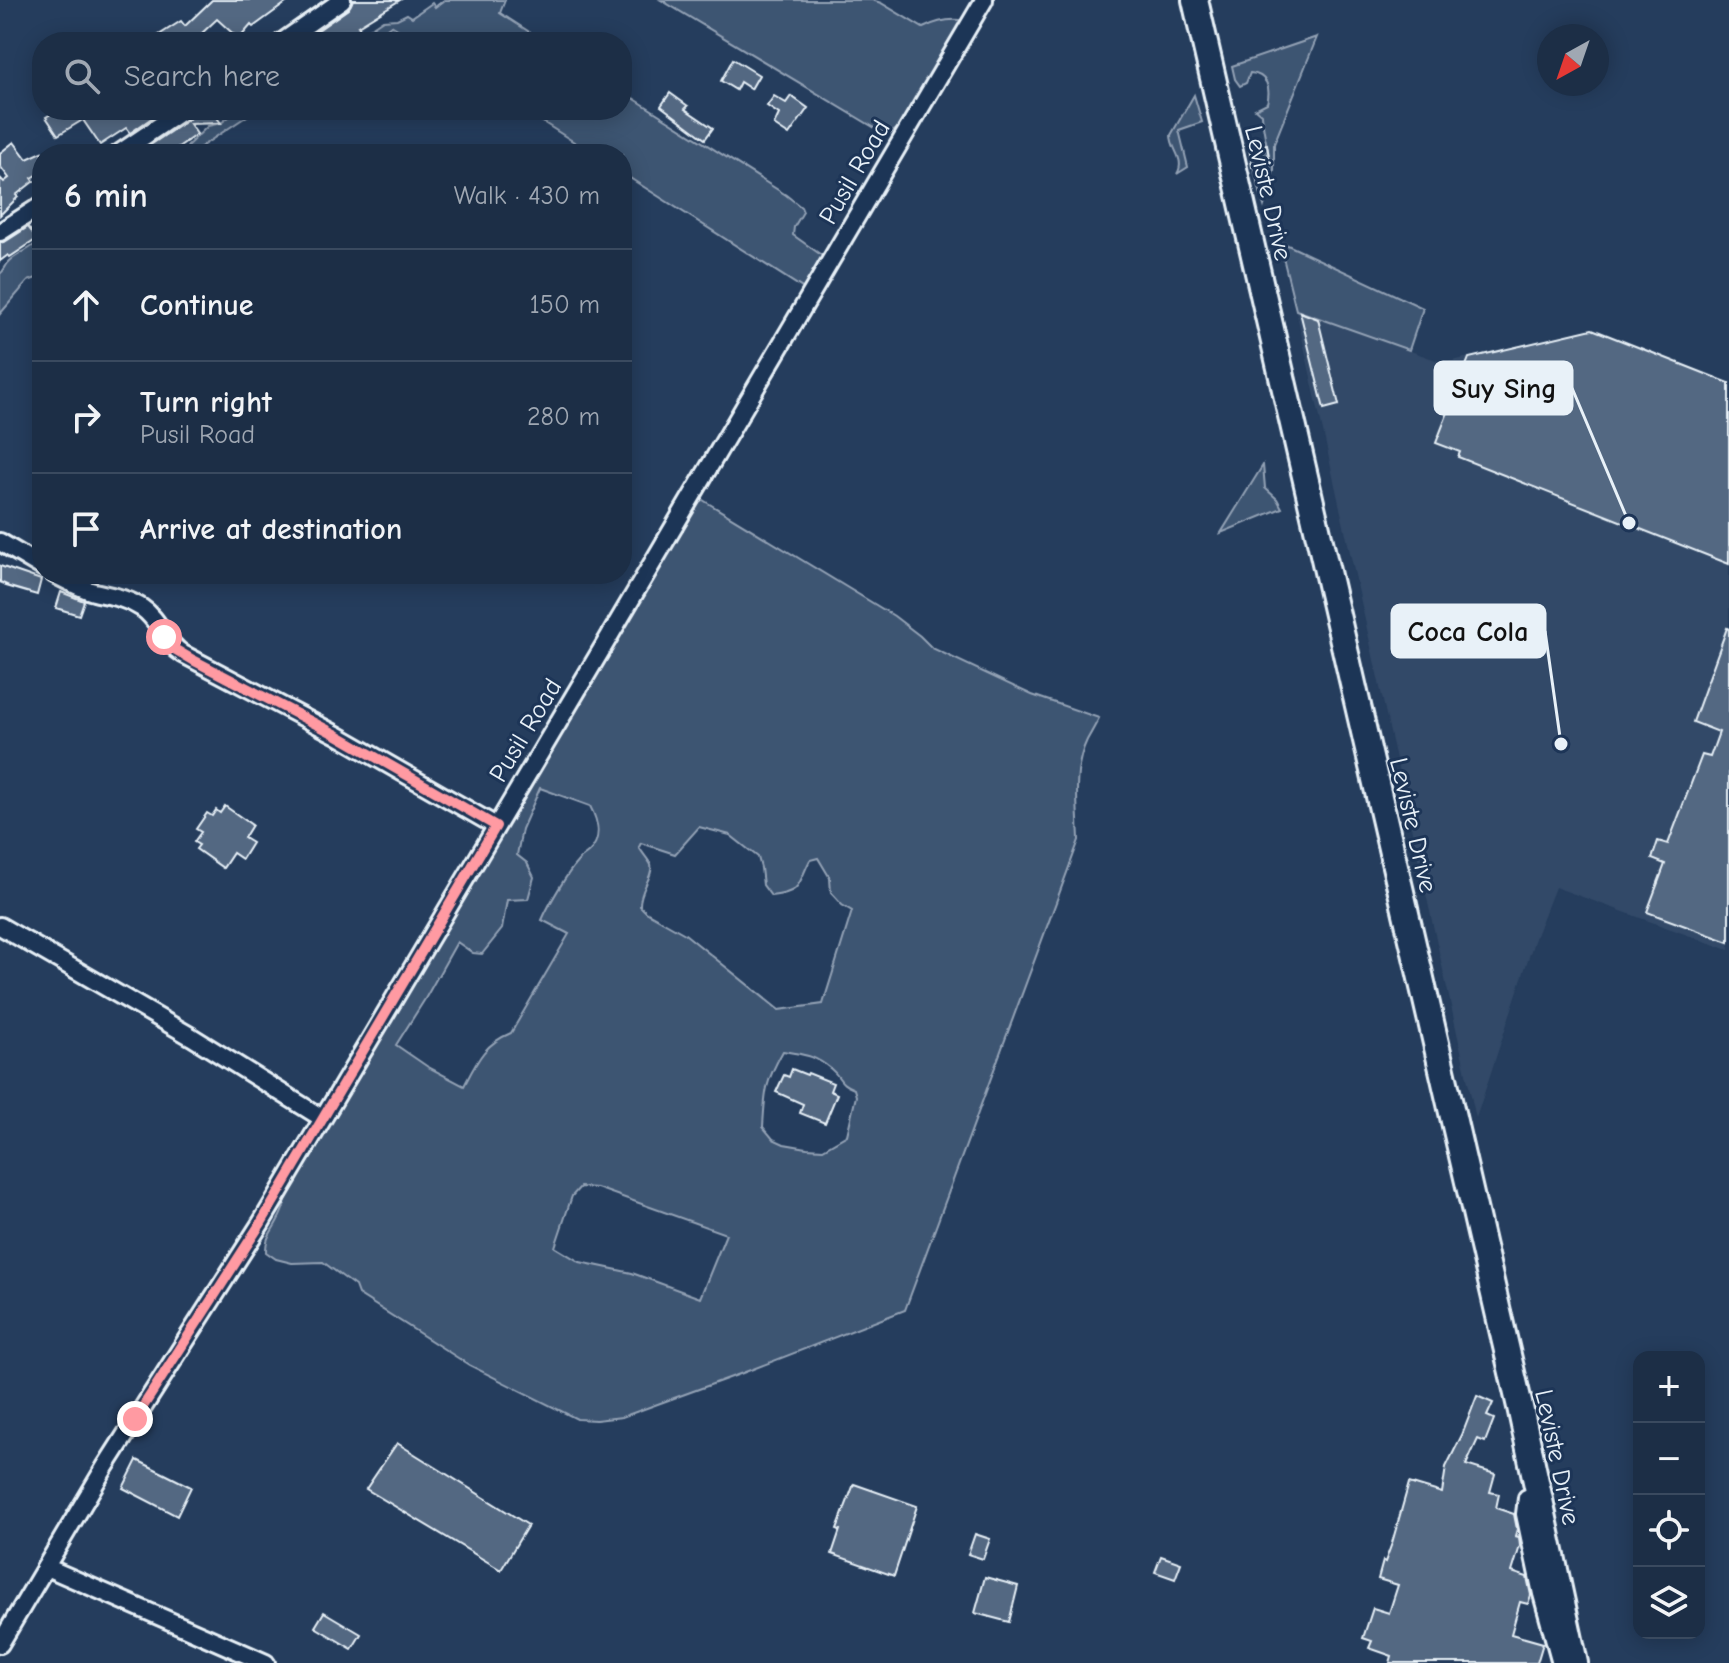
<!DOCTYPE html>
<html lang="en">
<head>
<meta charset="utf-8">
<style>
  :root { --surface:#1c2e46; --page:#293a51; --text:#f1f3f6; --muted:#a0a8b3; --line:#3a4a5f }
  body { margin:0; font-family:"Comic Neue",sans-serif; background:var(--page); color:var(--text) }
  .controls { position:absolute; right:24px; bottom:24px; display:grid; overflow:hidden; border-radius:16px; box-shadow:0 4px 20px #0003 }
  .controls button { width:72px; height:72px; display:grid; place-items:center; padding:0; border:0; border-bottom:2px solid var(--line); background:var(--surface); color:var(--text); font:40px sans-serif }
  .compass { position:absolute; left:1537px; top:24px; width:72px; height:72px; border-radius:50%; background:var(--surface); box-shadow:0 4px 20px #0003; rotate:220deg }
  .stop { position:absolute; width:24px; height:24px; margin:-18px; border:6px solid #ff9aa2; border-radius:50%; background:#fff }
  .stop.end { background:#ff9aa2; border-color:#fff; box-shadow:0 2px 8px #0008 }
  .list { margin:0; padding:0; list-style:none }
  h2 { display:flex; justify-content:space-between; align-items:center; height:104px; margin:0; padding:0 32px; font-size:34px }
  h2 small { font-size:26px; font-weight:400; color:var(--muted) }
  .list li { display:grid; grid-template-columns:52px 1fr auto; gap:24px; align-items:center; box-sizing:border-box; height:112px; padding:0 32px; border-top:2px solid var(--line) }
  .list b { display:block; font-size:30px; white-space:nowrap }
  .list p { margin:0; font-size:26px; white-space:nowrap; color:var(--muted) }
  .list em { font-size:26px; font-style:normal; color:var(--muted) }
  .icon { flex:none; width:44px; height:44px; fill:none; stroke:currentColor; stroke-width:2; stroke-linecap:round; stroke-linejoin:round }
  .map { position:relative; flex:none; width:1729px; height:1663px; overflow:hidden }
  .search { position:absolute; background:var(--surface); box-shadow:0 4px 20px #0003; left:32px; top:32px; width:600px; height:88px; display:flex; align-items:center; gap:20px; box-sizing:border-box; padding:0 28px; border-radius:32px; color:var(--muted); font-size:30px }
  .panel { position:absolute; background:var(--surface); box-shadow:0 4px 20px #0003; left:32px; top:144px; width:600px; height:440px; border-radius:32px }
  .map>svg:first-child { display:block }
  .built { fill:#334a68 }
  .green { fill:#3e5472; stroke:#93a2b5; stroke-width:2; fill-rule:evenodd }
  .building { fill:#536782; stroke:#e8f1f8; stroke-width:2 }
  .lines { fill:none; stroke-linecap:round; stroke-linejoin:round }
  .street-casing { stroke:#e8f1f8; stroke-width:22 }
  .secondary-casing { stroke:#e8f1f8; stroke-width:30 }
  .street { stroke:#1d3557; stroke-width:16 }
  .secondary { stroke:#1d3557; stroke-width:24 }
  .route { stroke:#ff9aa2; stroke-width:10 }
  .labels { text-anchor:middle; stroke-width:6; stroke-linejoin:round; paint-order:stroke }
  .street-label { font-size:26px; fill:#e8f1f8; stroke:#1d3557 }
  .leader { fill:none; stroke:#e8f1f8; stroke-width:3 }
  .callout-dot { fill:#e8f1f8; stroke:#1d3557; stroke-width:3 }
  .callout { fill:#e8f1f8; stroke:#e8f1f8; stroke-width:3 }
  .callout-label { font-size:28px; text-anchor:middle; font-weight:bold; fill:#111 }
</style>
</head>
<body>
<div class="map">
<svg width="1729" height="1663" viewBox="0 0 1729 1663">
  <rect width="100%" height="100%" fill="#253d5d"/>
  <filter id="ink" filterUnits="userSpaceOnUse"><feTurbulence type="fractalNoise" baseFrequency=".0125" numOctaves="2"/><feDisplacementMap in="SourceGraphic" scale="16" xChannelSelector="R" yChannelSelector="G"/><feConvolveMatrix kernelMatrix="1 2 1 2 8 2 1 2 1" color-interpolation-filters="sRGB"/></filter>
  <g filter="url(#ink)">
    <polygon class="built" points="1296,310 1444,363 1593,328 1729,382 1729,950 1555,887 1535,938 1476,1118"/>
    <g class="green">
      <polygon points="444,0 505,0 500,13 545,42 418,42 391,25 369,42 350,42 383,20 397,19 407,14 412,17 432,3 435,7"/>
      <path d="M661 0H872L881 3 923 28C935 22 945 19 959 20L960 24 903 124 891 133 885 134Z"/>
      <path d="M1317 37 1274 144V170L1264 206 1254 169 1271 166C1268 148 1263 133 1262 115L1255 109 1267 103C1271 88 1267 74 1250 73L1246 83 1240 86 1235 79 1232 66Z"/>
      <polygon points="622,91 786,195 801,207 803,212 794,227 793,235 824,257 804,289 622,173 622,154 593,154 524,110 622,110"/>
      <path d="M1194 95 1202 122 1179 130 1188 167 1177 174C1186 159 1171 150 1171 135Z"/>
      <polygon points="238,110 256,110 190,154 175,154 186,151 188,145 208,126 221,123"/>
      <path d="M42 231V276L28 281 0 314V274C4 271 5 267 8 263 18 251 40 249 42 231Z"/>
      <polygon points="1279,241 1423,308 1409,350 1296,310"/>
      <polygon points="1263,465 1265,488 1277,499 1282,508 1221,533"/>
      <path d="M698 497 894 616 920 636 932 648 1032 695 1099 718C1095 726 1091 733 1087 740 1072 771 1078 807 1079 840L905 1310 740 1374 622 1417 596 1420 577 1419 469 1365 358 1294 355 1286 323 1262 292 1263 276 1259 266 1252C266 1235 271 1234 278 1220 283 1212 285 1203 288 1194L379 1041 452 912ZM540 788 590 806C598 821 603 838 589 852 586 855 582 857 579 860 567 873 549 904 542 920L569 934 511 1033C484 1044 477 1061 464 1086L428 1067 396 1045 425 999 457 942 473 953 482 954 502 929 507 900 528 899 534 877 527 863 517 855 522 829ZM699 827 730 835 758 857 761 868 763 885 771 896C803 892 797 885 810 860L818 858 830 878 831 893 842 905 852 911 823 1004 779 1010 685 934 646 912 640 906C639 890 654 876 651 865 649 860 642 853 639 847L641 843 675 854ZM783 1051C804 1055 813 1054 831 1069 842 1078 838 1083 854 1089L856 1096 847 1135 823 1149 807 1148 784 1144 773 1139 763 1127C765 1091 765 1083 783 1051ZM580 1187 597 1188 726 1234 700 1298 632 1273 580 1262 555 1247 572 1196Z"/>
    </g>
    <g class="building">
      <polygon points="212,0 290,0 253,27 251,25 239,39 217,19 200,35 205,42 148,42 181,21 185,26"/>
      <polygon points="353,0 400,0 358,26 360,28 338,42 334,42 327,34 315,42 301,42 348,9"/>
      <polygon points="733,59 759,75 751,89 740,82 736,90 721,81"/>
      <polygon points="670,93 688,106 685,109 713,128 705,139 661,106"/>
      <polygon points="774,96 786,103 791,96 808,108 789,135 774,125 779,114 767,106"/>
      <polygon points="58,110 74,110 81,121 58,135 46,117"/>
      <polygon points="91,110 152,110 156,115 130,133 126,128 100,145 81,117"/>
      <polygon points="194,110 211,110 221,123 190,124 197,134 177,148 181,154 146,154 143,150 189,119"/>
      <polygon points="14,142 27,159 42,152 42,172 32,178 34,181 16,195 18,197 0,215 0,178 4,182 9,178 0,166 0,153"/>
      <polygon points="1267,144 1270,165 1252,167 1249,146"/>
      <polygon points="28,227 37,239 10,257 8,255 0,261 0,243 6,241"/>
      <polygon points="1300,312 1318,319 1339,405 1324,409"/>
      <polygon points="1592,329 1729,383 1729,564 1458,457 1460,452 1436,443 1469,358"/>
      <polygon points="0,566 41,580 37,595 6,586 7,585 0,582"/>
      <polygon points="61,592 84,601 79,615 56,608"/>
      <polygon points="1727,628 1729,629 1729,942 1647,912 1665,864 1652,859 1658,841 1668,844 1702,755 1710,757 1719,732 1693,722"/>
      <polygon points="225,806 252,825 244,838 252,843 242,859 233,853 223,868 196,849 199,845 194,842 201,832 196,829 207,813 212,816 216,810 220,813"/>
      <polygon points="792,1069 807,1075 808,1073 833,1083 830,1091 837,1094 825,1123 800,1113 803,1104 776,1092 784,1075 789,1077"/>
      <polygon points="1477,1396 1493,1403 1487,1416 1494,1419 1485,1442 1478,1439 1466,1465 1495,1474 1490,1492 1499,1494 1496,1508 1514,1514 1517,1529 1515,1536 1519,1537 1520,1546 1512,1572 1527,1577 1531,1595 1528,1604 1520,1602 1511,1634 1543,1643 1537,1663 1390,1663 1392,1656 1369,1648 1372,1641 1363,1638 1373,1608 1389,1613 1398,1585 1378,1579 1383,1561 1385,1562 1392,1543 1409,1483 1442,1493 1446,1467 1462,1435"/>
      <polygon points="397,1443 528,1525 501,1570 366,1489"/>
      <polygon points="137,1460 191,1487 177,1516 123,1488"/>
      <polygon points="854,1484 917,1506 894,1576 832,1554 840,1530 837,1529"/>
      <polygon points="975,1534 990,1539 983,1559 968,1554"/>
      <polygon points="1161,1556 1181,1563 1175,1579 1155,1572"/>
      <polygon points="985,1577 1018,1586 1009,1622 975,1613"/>
      <polygon points="324,1612 361,1634 352,1649 315,1627"/>
    </g>
    <g class="lines">
      <g class="street-casing">
        <g id="street">
          <polyline points="282,42 342,0"/>
          <polyline points="118,154 183,110"/>
          <polyline points="0,232 42,205"/>
          <polyline points="0,542 42,567"/>
          <path d="M54 574C67 581 80 588 94 592 111 596 127 598 142 608 160 620 164 642 183 654L337 735 496 826"/>
          <polyline points="0,926 192,1037 322,1118"/>
          <polyline points="1538,1493 1527,1498 1525,1514 1542,1594 1561,1663"/>
          <polyline points="46,1567 266,1663"/>
          <polyline points="0,1644 105,1467 261,1223 606,642 984,0"/>
        </g>
      </g>
      <g class="secondary-casing">
        <polyline id="secondary" points="1195,0 1520,1407 1575,1663"/>
      </g>
      <use href="#street" class="street"/>
      <use href="#secondary" class="secondary"/>
    </g>
  </g>
  <g class="lines" filter="url(#ink)">
    <polyline class="route" points="135,1419 261,1223 496,826 337,735 193,660 176,650 164,637"/>
  </g>
  <g class="labels">
    <g class="street-label">
      <text transform="translate(854 172) rotate(-60)" y="9">Pusil Road</text>
      <text transform="translate(1269 193) rotate(77)" y="9">Leviste Drive</text>
      <text transform="translate(525 730) rotate(-59)" y="9">Pusil Road</text>
      <text transform="translate(1414 825) rotate(77)" y="9">Leviste Drive</text>
      <text transform="translate(1558 1457) rotate(78)" y="9">Leviste Drive</text>
    </g>
  </g>
  <path class="leader" d="M1629 523L1572 388M1561 744L1545 631"/>
  <g class="callout-dot">
    <circle cx="1629" cy="523" r="8"/>
    <circle cx="1561" cy="744" r="8"/>
  </g>
  <g class="callout">
    <rect x="1435" y="362" width="137" height="52" rx="8"/>
    <rect x="1392" y="605" width="153" height="52" rx="8"/>
  </g>
  <g class="callout-label">
    <text x="1504" y="398">Suy Sing</text>
    <text x="1468" y="641">Coca Cola</text>
  </g>
</svg>
<div class="controls">
<button>+</button>
<button>−</button>
<button><svg class="icon" aria-label="locate" viewBox="0 0 24 24"><circle cx="12" cy="12" r="6"/><path d="M12 2v4M12 18v4M2 12h4M18 12h4"/></svg></button>
<button><svg class="icon" aria-label="layers" viewBox="0 0 24 24"><path d="M12 4l9 5-9 5-9-5zM3 14l9 5 9-5"/></svg></button>
</div>
<svg class="compass" viewBox="-18 -18 36 36"><path d="M0-13l5 13h-10z" fill="#e53935"/><path d="M0 13l5-13h-10z" fill="#a0a8b3"/></svg>
<div class="stop" style="left:164px;top:637px"></div>
<div class="stop end" style="left:135px;top:1419px"></div>
<div class="search"><svg class="icon" aria-label="search" viewBox="0 0 24 24"><circle cx="10" cy="10" r="6"/><path d="M15 15l6 6"/></svg>Search here</div>
<section class="panel">
<h2>6 min<small>Walk · 430 m</small></h2>
<ul class="list">
<li><svg class="icon" aria-label="ahead" viewBox="0 0 24 24"><path d="M12 20V5M6 11l6-6 6 6"/></svg><div><b>Continue</b></div><em>150 m</em></li>
<li><svg class="icon" aria-label="right" viewBox="0 0 24 24"><path d="M7 20v-9h11M14 6l5 5-5 5"/></svg><div><b>Turn right</b><p>Pusil Road</p></div><em>280 m</em></li>
<li><svg class="icon" aria-label="arrive" viewBox="0 0 24 24"><path d="M6 21V4h12l-3 4 3 4H6"/></svg><div><b>Arrive at destination</b></div></li>
</ul>
</section>
</div>
</body>
</html>
